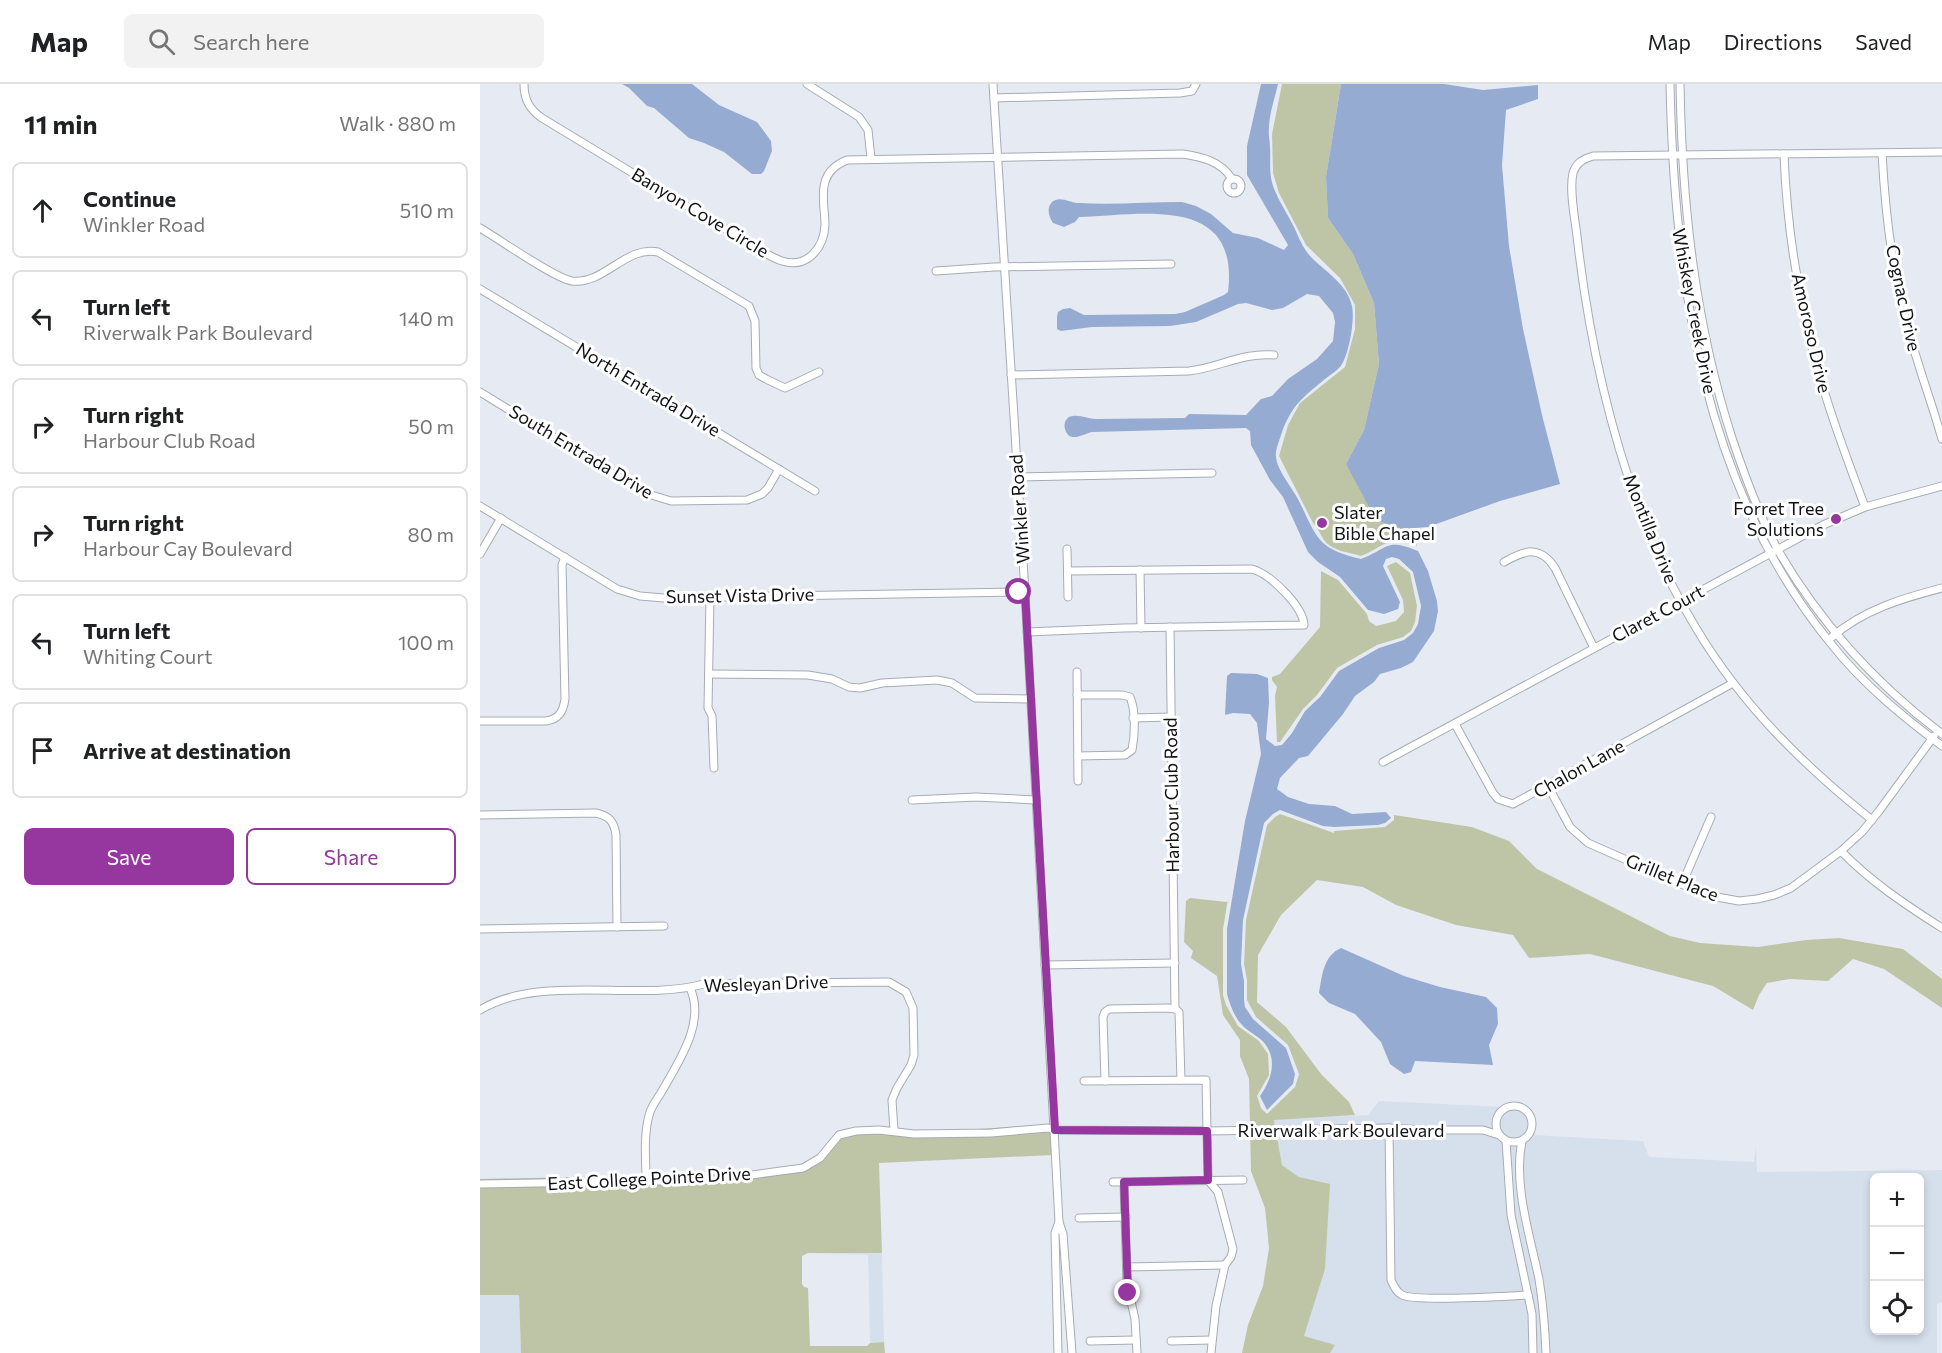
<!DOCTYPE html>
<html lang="en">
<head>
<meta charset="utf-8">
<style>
  :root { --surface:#fff; --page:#f2f2f2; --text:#202124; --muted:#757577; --line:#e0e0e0; --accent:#9637a0 }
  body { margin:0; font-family:Commissioner,sans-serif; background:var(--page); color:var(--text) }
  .controls { position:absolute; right:18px; bottom:18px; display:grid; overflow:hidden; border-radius:9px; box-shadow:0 3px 9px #0003 }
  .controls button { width:54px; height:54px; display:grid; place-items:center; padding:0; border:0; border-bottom:2px solid var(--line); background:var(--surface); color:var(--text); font:30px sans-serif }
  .stop { position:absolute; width:18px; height:18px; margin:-14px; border:4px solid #9637a0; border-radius:50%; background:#fff }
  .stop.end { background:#9637a0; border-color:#fff; box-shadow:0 2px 6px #0008 }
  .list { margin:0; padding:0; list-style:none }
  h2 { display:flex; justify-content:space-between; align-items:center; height:78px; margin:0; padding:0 24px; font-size:26px }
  h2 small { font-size:20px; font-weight:400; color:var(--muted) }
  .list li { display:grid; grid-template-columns:39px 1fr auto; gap:18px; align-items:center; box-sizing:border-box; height:96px; margin:0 12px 12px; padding:0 12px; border:2px solid var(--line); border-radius:9px }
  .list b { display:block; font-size:22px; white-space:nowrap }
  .list p { margin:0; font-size:20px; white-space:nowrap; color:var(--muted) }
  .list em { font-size:20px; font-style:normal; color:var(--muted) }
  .actions { display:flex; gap:12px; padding:18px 24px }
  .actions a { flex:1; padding:14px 0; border:2px solid var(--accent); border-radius:9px; text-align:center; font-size:21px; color:var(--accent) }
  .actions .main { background:var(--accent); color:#fff }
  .icon { flex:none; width:33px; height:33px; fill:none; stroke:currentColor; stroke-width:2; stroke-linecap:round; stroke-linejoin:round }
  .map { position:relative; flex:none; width:1462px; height:1269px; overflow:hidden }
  header { display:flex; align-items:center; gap:36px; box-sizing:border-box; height:84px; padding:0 30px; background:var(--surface); border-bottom:2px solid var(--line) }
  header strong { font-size:28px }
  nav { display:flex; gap:33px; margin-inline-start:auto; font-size:21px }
  .search { width:420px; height:54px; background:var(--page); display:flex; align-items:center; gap:15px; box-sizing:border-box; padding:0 21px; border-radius:9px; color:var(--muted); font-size:22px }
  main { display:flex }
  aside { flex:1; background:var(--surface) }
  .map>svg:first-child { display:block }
  .built { fill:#d6e0ed; fill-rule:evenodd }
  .green { fill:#bec5a7 }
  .water { fill:#96abd2 }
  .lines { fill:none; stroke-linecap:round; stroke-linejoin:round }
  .minor-casing { stroke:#a7acb3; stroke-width:9 }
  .minor { stroke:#fff; stroke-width:7 }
  .route { stroke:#9637a0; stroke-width:8 }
  .poi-dot { fill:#9637a0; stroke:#fff; stroke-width:2 }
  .labels { text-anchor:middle; stroke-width:6; stroke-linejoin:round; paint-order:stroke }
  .street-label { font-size:18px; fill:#111215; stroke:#fff }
  .poi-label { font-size:18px; fill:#111215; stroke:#fff; text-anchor:end }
</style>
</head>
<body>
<header>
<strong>Map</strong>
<div class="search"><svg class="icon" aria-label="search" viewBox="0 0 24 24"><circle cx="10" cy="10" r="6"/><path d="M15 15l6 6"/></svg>Search here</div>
<nav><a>Map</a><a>Directions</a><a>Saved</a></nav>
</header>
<main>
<aside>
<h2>11 min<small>Walk · 880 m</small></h2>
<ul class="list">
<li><svg class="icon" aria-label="ahead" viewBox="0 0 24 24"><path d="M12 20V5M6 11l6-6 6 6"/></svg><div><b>Continue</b><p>Winkler Road</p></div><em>510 m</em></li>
<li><svg class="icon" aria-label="left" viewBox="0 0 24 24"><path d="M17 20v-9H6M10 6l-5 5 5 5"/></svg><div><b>Turn left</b><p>Riverwalk Park Boulevard</p></div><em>140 m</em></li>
<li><svg class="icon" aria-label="right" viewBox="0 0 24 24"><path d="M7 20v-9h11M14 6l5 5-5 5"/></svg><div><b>Turn right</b><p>Harbour Club Road</p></div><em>50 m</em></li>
<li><svg class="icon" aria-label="right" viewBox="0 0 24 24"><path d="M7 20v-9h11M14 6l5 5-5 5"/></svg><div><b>Turn right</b><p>Harbour Cay Boulevard</p></div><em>80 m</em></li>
<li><svg class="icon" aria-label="left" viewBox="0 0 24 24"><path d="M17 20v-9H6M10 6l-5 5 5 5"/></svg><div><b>Turn left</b><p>Whiting Court</p></div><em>100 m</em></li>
<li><svg class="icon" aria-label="arrive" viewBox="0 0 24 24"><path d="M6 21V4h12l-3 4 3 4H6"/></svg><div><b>Arrive at destination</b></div></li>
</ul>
<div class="actions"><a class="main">Save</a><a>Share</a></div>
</aside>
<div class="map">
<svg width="1462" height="1269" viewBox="0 0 1462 1269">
  <rect width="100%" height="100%" fill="#e6ebf3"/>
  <g class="built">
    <path d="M899 1017 1047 1024 1053 1051 1163 1057 1169 1073 1274 1078 1276 1061 1277 1088 1462 1086V1218L1457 1220V1269H850L854 1261 824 1252 836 1098 819 1093 802 1081 794 1035 888 1031ZM1394 1094H1440V1246H1394Z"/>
    <polygon points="327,1169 402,1169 404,1258 390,1259 388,1171"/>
    <polygon points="0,1211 39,1211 41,1269 0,1269"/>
  </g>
  <g class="green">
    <path d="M802 0H861L846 93 848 134 873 170 894 219 899 280 884 346 866 380 923 445 931 444 936 453 937 462C905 451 908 461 881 472 868 468 852 467 844 456 840 450 838 444 833 439L799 372 808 341 820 319 865 283 875 245V221L860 194 826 161 799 109 793 89 792 50Z"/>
    <polygon points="916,478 930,489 937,522 935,538 931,547 923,553 897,561 857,584 837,611 823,625 800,658 797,658 795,612 797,603 792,596 792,593 800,590 840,543 841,487 858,496 887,530 889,537 896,542 916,537 924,528 923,516 907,482"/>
    <polygon points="800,730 854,749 854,747 905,743 914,736 914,731 992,743 1029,757 1057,785 1190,852 1220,859 1278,863 1326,856 1359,854 1423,865 1462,895 1462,924 1404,885 1373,875 1348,897 1310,895 1287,899 1279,911 1273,926 1233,902 1110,870 1049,874 1033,851 976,841 916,821 883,803 837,796 801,831 778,871 777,918 806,943 841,990 869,1018 875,1031 794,1036 802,1081 819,1093 850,1100 845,1185 824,1252 855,1261 850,1269 762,1269 768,1241 783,1202 789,1164 785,1124 771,1087 769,995 760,972 760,956 743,931 737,892 711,874 713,867 704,858 706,817 710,814 747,818 748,815 743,845 743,911 746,921 758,942 779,957 788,970 789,991 777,1012 781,1024 787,1030 815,1003 819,990 808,961 776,933 767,916 767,896 764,880 766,836 787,741 795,733"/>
    <polygon points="571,1040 573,1071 399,1079 402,1169 328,1169 322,1172 322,1200 324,1203 328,1204 330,1262 387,1262 390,1259 404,1258 405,1269 41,1269 39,1211 0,1211 0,1095 269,1089 319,1082 341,1068 363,1049 439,1049"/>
  </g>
  <g class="water">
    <polygon points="142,0 212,0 239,21 277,38 291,57 292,67 284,87 281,90 272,90 244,68 224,59 209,54 174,24 167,22 149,4"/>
    <path d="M781 0H798C795 14 789 30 789 44 788 50 790 57 790 63 791 79 788 91 795 107 800 119 808 131 814 143 819 154 823 165 832 174 847 189 867 200 872 222 875 236 869 269 862 280 859 286 850 291 845 295 822 314 811 322 801 351 799 358 795 366 796 373 797 387 815 407 821 421 838 457 840 465 881 475 910 464 905 454 938 467L948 487 957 517 958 527 954 547 933 578 921 584 900 590 894 598 875 612 863 630 828 672 819 674 800 694 797 705 808 713 829 720 855 722 872 730 906 728 911 734 905 739 898 741 854 743 843 742 800 726 793 730 784 739 763 836 761 880 764 897V916L765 923 773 935 806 964 815 990 813 1000 787 1026 780 1012C793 994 799 970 779 954 774 950 768 947 764 943 755 935 750 921 747 910V845L765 737 781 670 777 639 770 630 753 629 745 631 747 592 751 589 777 590 788 594 789 619 786 655 795 662 802 661 812 649 825 627 840 613 859 587 899 564 924 556 933 549 938 540 941 522 933 488 919 475 912 473 906 475 903 482 920 518 918 525 904 530 888 526 860 493 838 478 828 468 803 413 790 396 771 361 770 347 766 344 612 348C603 350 589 360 585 345 583 339 587 332 593 332 600 331 609 335 616 335 646 335 675 334 705 334L709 330 766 331 781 315 792 312 808 295 837 275 853 257 855 238 853 229 839 212 827 210 803 224 792 226 766 219 758 220 716 238 690 242 612 243 581 247 577 245V233L578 228 583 225 590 224 604 231 695 230 705 228 744 211 748 208C760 110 663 131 599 133L595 138 584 143 573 139C569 133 566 124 572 118 579 111 591 119 599 119 633 121 668 118 702 118L716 122 731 130 753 149 778 154 804 166 808 161 767 91V62Z"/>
    <polygon points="861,0 964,0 1003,6 1058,1 1058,15 1026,26 1022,81 1029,162 1043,245 1062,331 1080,400 1020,417 948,443 923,445 896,436 866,380 884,346 899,280 894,219 873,170 848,134 846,93"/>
    <path d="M861 864 924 892 960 903 1006 913 1017 924 1018 940 1009 961 1013 981 935 977 931 988 924 990 910 980 901 958 875 930 849 919 839 909C842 892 843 872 861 864Z"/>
  </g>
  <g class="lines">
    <g class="minor-casing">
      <g id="minor">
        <path d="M44 0C44 15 49 25 62 34L273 162C282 167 292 174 302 177 327 185 344 164 345 141 345 127 341 111 345 98 348 87 357 80 367 76L703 70C722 73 741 77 752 95"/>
        <polyline points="327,0 379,33 388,46 391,74"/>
        <polyline points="513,0 545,508 579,1138 583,1150 592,1269"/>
        <path d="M1190 0C1194 196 1223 404 1352 561 1383 600 1422 632 1462 662"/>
        <path d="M1200 0C1202 121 1215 239 1252 354 1265 393 1279 432 1299 468 1341 540 1396 600 1462 650"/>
        <polyline points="514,14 700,9 712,7 716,0"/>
        <path d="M1402 69C1405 125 1411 182 1426 237 1436 277 1451 316 1462 355"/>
        <path d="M1304 70C1307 149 1320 227 1343 303 1355 344 1370 383 1385 423"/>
        <circle cx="754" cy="102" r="7"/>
        <path d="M0 144C19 155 74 194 92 197 124 201 146 161 178 168L269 222 275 237 276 284 279 291 286 295 305 304 339 288"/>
        <polyline points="456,187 514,183 691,180"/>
        <polyline points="0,205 335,407"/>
        <path d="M531 291 709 287C738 284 763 268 794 271"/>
        <polyline points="0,308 165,409 191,417 267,416 282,410 288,404 299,385"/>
        <polyline points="538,393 732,389"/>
        <polyline points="0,422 137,505 160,512 184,514 545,508"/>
        <polyline points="587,465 588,513"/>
        <polyline points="0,470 21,434"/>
        <path d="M1024 478C1045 466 1060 461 1075 484L1114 564"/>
        <polyline points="660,486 661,544"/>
        <polyline points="230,512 228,624 232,632 234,684"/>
        <polyline points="690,543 695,925"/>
        <path d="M547 548 643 544 824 541C823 522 790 490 772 485L588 487"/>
        <path d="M1352 553C1383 526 1423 514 1462 504"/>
        <polyline points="597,588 598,697"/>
        <polyline points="229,590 328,591 352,595 369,603 380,604 402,599 457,596 472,599 495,614 551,615"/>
        <path d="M597 611H642L650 613C656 627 655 651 652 666L645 671 598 672"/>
        <polyline points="653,634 691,633"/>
        <path d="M0 637H66C79 635 83 628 85 615L82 481 85 473"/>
        <polyline points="975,640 1013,709 1018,715 1033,720 1253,599"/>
        <polyline points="903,678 1343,441 1385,423 1462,402"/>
        <polyline points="1068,702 1090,743 1108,759 1226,811 1259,817 1277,815 1294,811 1311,804 1361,767 1382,748 1399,727 1454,652"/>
        <polyline points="432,716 496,713 556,716"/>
        <path d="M0 731 116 729C129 732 134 737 136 751L137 843"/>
        <path d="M1392 736C1322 680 1262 621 1216 544 1195 510 1178 475 1164 438 1129 346 1108 250 1097 152 1095 135 1089 106 1093 89 1096 79 1103 75 1113 72L1462 68"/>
        <path d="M1361 767C1391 798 1426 821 1462 844"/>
        <polyline points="1202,800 1231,733"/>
        <polyline points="0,845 184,842"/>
        <polyline points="565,881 695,879"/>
        <path d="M0 926C60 889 157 918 224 900L409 898 426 908 433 924 434 971 431 981 417 1004 412 1016 414 1047"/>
        <polyline points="604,997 726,996 728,1096 738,1108 753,1165 751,1173 745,1181 736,1222 731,1269"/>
        <polyline points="625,997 623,933 625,928 629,925 688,924 695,925 699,928 701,996"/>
        <circle cx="1034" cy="1040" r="18"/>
        <path d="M909 1044 911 1196C914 1202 916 1208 922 1211 936 1218 1028 1212 1048 1211"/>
        <polyline points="1026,1057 1031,1131 1052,1230 1053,1269"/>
        <path d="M1042 1057C1033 1100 1050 1152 1059 1195 1063 1220 1065 1244 1066 1269"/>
        <path d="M166 1098C166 1074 163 1050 170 1028 173 1020 178 1014 182 1007 199 977 226 938 210 904"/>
        <polyline points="633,1098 763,1096"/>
        <polyline points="644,1098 647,1200 655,1235 657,1269"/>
        <polyline points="0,1100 235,1096 323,1084 340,1074 359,1051 376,1047 399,1046 434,1050 511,1049 568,1044 575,1046 727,1047 909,1044 944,1046 1003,1046 1019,1051"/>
        <polyline points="599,1134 646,1133"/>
        <polyline points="647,1183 745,1181"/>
        <polyline points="610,1257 656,1256"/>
        <polyline points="691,1257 731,1256"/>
        <polyline points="578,1269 575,1149 579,1138"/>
      </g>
    </g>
    <use href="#minor" class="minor"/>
  </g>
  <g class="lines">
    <polyline class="route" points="539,508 545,508 575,1046 727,1047 728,1096 644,1098 648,1209"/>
  </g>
  <g class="poi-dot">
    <circle cx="1356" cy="435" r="6"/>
    <circle cx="842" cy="439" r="6"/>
  </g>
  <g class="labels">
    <g class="street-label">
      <text transform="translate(220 129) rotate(31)" y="6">Banyon Cove Circle</text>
      <text transform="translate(1423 214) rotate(78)" y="6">Cognac Drive</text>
      <text transform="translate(1214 227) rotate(79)" y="6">Whiskey Creek Drive</text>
      <text transform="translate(1331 249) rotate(77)" y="6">Amoroso Drive</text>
      <text transform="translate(168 306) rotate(31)" y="6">North Entrada Drive</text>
      <text transform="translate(101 368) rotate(31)" y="6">South Entrada Drive</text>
      <text transform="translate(540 425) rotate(-94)" y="6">Winkler Road</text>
      <text transform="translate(1170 445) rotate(68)" y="6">Montilla Drive</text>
      <text transform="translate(260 512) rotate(-1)" y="6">Sunset Vista Drive</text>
      <text transform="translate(1178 530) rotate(-28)" y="6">Claret Court</text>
      <text transform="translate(1099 685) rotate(-29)" y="6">Chalon Lane</text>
      <text transform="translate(692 711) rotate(-91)" y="6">Harbour Club Road</text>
      <text transform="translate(1192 794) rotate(22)" y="6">Grillet Place</text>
      <text transform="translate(286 900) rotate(-2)" y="6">Wesleyan Drive</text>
      <text x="861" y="1053">Riverwalk Park Boulevard</text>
      <text transform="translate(169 1095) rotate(-3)" y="6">East College Pointe Drive</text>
    </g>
    <g class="poi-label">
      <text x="1344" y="431">Forret Tree<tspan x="1344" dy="21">Solutions</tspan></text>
      <text x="854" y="435" text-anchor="start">Slater<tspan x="854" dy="21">Bible Chapel</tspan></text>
    </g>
  </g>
</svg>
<div class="controls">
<button>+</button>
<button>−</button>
<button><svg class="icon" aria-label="locate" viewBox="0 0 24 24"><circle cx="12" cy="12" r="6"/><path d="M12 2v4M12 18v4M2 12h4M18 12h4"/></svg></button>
</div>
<div class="stop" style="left:539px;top:508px"></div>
<div class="stop end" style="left:648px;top:1209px"></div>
</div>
</main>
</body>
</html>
